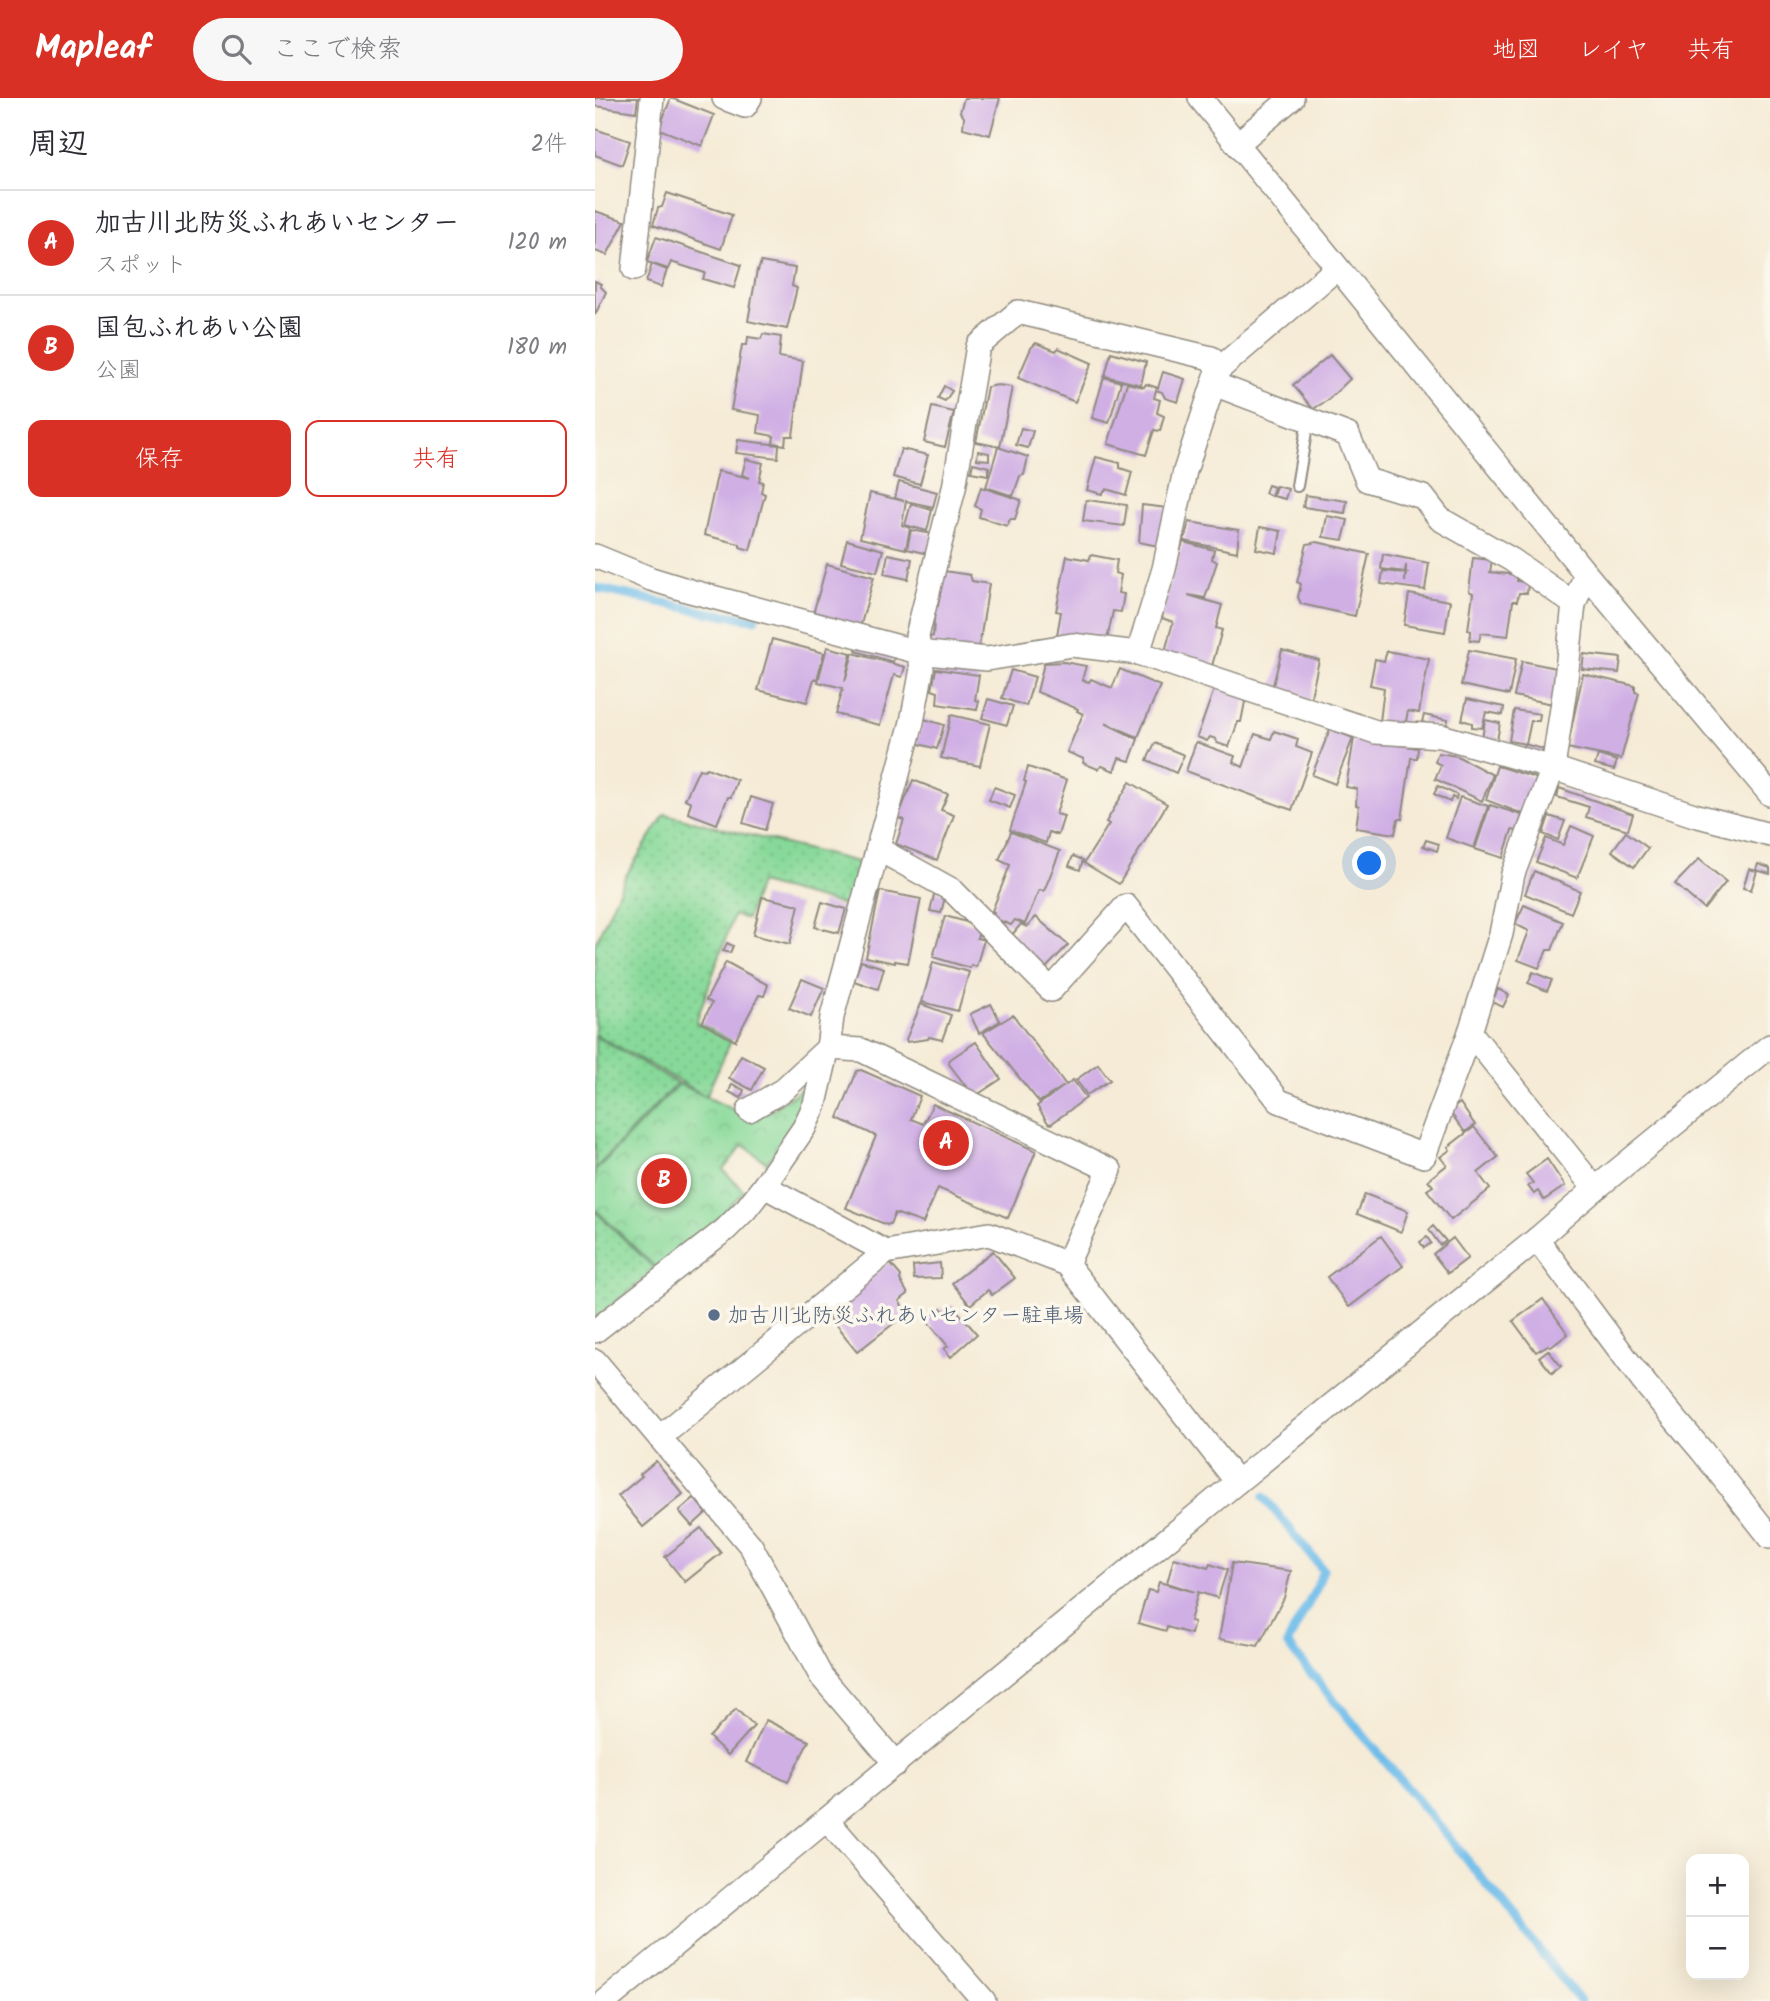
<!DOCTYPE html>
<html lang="ja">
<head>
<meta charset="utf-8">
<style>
  :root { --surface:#fff; --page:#f7f7f7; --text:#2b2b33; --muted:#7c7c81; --line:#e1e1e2; --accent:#d93025 }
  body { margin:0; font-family:Kalam,"Klee One",sans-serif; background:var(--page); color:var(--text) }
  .controls { position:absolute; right:21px; bottom:21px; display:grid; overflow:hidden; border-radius:14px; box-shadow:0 7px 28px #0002 }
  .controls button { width:63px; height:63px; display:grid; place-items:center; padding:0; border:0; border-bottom:2px solid var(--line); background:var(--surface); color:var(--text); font:35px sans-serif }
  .you { position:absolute; left:775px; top:766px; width:24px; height:24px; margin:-18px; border:5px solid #fff; border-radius:50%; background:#1a73e8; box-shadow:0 0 0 10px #1a73e833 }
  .badge { display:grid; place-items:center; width:46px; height:46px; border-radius:50%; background:var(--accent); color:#fff; font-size:23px; font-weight:700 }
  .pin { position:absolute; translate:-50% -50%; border:4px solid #fff; box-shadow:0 2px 7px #0006 }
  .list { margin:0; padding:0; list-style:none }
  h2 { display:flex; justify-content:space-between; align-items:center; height:91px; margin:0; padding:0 28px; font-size:30px }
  h2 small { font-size:23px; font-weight:400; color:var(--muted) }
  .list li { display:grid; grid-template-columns:46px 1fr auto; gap:21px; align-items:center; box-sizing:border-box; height:105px; padding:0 28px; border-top:2px solid var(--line) }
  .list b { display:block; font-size:26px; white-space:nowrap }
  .list p { margin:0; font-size:23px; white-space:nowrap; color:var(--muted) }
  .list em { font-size:23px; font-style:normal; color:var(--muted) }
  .actions { display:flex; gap:14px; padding:21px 28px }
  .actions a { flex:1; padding:16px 0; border:2px solid var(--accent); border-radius:14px; text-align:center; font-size:24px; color:var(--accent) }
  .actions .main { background:var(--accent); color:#fff }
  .icon { flex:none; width:38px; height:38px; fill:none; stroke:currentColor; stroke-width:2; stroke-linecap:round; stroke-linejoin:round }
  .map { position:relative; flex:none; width:1175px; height:1903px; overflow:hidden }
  header { display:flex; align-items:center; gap:42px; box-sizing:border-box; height:98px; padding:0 35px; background:var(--accent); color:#fff }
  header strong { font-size:33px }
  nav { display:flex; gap:38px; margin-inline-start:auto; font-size:24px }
  .search { width:490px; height:63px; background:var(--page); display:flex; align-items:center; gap:18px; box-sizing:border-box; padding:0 24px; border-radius:38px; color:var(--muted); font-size:26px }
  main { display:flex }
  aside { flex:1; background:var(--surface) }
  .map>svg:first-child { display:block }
  .grass { fill:url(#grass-dots); stroke:#598262; stroke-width:2 }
  .park { fill:url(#park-crowns); stroke:#598262; stroke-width:2 }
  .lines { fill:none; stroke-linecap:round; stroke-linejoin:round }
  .stream { stroke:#70bdea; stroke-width:9 }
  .building { fill:#d0afe5 }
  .service-casing { stroke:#908b80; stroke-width:14 }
  .minor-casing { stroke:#908b80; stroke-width:26 }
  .service { stroke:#fff; stroke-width:10 }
  .minor { stroke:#fff; stroke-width:23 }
  .service-dot { fill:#5c6f8a; stroke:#fbf7ec; stroke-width:2.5 }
  .labels { text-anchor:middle; stroke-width:7; stroke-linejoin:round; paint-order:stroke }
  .service-label { font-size:21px; fill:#4e5e75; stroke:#fbf7ec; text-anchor:start }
</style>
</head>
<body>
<header>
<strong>Mapleaf</strong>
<div class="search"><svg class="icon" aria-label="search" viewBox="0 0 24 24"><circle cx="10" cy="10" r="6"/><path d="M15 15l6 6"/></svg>ここで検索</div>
<nav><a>地図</a><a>レイヤ</a><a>共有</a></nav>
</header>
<main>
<aside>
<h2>周辺<small>2件</small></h2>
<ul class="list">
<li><span class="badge">A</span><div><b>加古川北防災ふれあいセンター</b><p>スポット</p></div><em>120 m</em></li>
<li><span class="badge">B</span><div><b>国包ふれあい公園</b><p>公園</p></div><em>180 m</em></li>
</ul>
<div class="actions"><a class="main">保存</a><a>共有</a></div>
</aside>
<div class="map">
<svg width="1175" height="1903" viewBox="0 0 1175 1903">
  <defs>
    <pattern id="grass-dots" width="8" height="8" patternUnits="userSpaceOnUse" patternTransform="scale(1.75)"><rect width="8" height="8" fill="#87d999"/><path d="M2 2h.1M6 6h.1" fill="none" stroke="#75ba84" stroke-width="1.8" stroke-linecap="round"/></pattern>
    <pattern id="park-crowns" width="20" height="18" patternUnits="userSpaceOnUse" patternTransform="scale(1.75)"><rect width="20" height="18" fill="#87d999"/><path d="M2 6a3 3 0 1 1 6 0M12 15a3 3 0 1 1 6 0" fill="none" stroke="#75ba84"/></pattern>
  </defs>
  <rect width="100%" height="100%" fill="#fbf7ec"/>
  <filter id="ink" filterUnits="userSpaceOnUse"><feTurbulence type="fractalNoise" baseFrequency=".0143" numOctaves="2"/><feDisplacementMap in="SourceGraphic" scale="14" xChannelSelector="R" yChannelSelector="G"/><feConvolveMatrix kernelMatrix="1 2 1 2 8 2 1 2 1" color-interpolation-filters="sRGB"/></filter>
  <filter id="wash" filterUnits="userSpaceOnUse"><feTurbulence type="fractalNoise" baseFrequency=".00686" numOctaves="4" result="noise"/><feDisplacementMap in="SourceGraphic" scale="28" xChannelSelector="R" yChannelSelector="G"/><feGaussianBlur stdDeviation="1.57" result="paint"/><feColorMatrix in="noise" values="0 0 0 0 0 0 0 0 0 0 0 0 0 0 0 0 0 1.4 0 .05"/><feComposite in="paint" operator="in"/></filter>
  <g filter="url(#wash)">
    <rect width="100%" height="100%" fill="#f5ebd6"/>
    <g class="grass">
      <polygon points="70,716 270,766 256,809 164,785 152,821 139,817 101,924 136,943 111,998 0,936 0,846 30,779"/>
      <polygon points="0,938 82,985 0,1071"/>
      <polygon points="0,1113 61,1172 0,1221"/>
    </g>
    <path class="park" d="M84 986 156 1020 175 1013 213 986C209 1012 187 1043 172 1065L148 1047 128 1072 149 1093 114 1130 63 1172 0 1111V1073Z"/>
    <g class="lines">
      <g class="stream">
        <polyline points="0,490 115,515 160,521"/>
        <polyline points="669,1399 728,1472 721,1491 692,1546 860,1747 985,1903"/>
      </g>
    </g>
    <g id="blocks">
      <g class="building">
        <polygon points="0,0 43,0 41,14 0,8"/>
        <polygon points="76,0 119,17 107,48 64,31"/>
        <polygon points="369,0 405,0 395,37 368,30 369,19 365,14"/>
        <polygon points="0,31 35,43 27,67 0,57"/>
        <polygon points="72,95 137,117 126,151 58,127 63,110 67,109"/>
        <polygon points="0,113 30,123 12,157 0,153"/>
        <polygon points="61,139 146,167 139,190 108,181 110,175 76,164 73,171 52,164"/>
        <polygon points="166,164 200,170 197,188 202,190 192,231 153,223 162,172 163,173"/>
        <polygon points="57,166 72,172 66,189 51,184"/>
        <polygon points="0,183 6,186 5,188 11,194 0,217"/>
        <polygon points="168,236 186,239 184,259 208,263 198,338 191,338 190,347 178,345 179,338 163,335 165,317 136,312 147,247 152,247 153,239 166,241"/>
        <polygon points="441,245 461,253 463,250 497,265 480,304 423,280 436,250"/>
        <polygon points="516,254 551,264 546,287 510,278"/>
        <polygon points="735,257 755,281 733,302 718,311 698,287"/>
        <polygon points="568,274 590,281 583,304 570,300 567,294 561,292 559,300 565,302 562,315 569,318 565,333 559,332 551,357 513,346 532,285 549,289 551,286 563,290"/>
        <polygon points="509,279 526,284 514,325 497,320"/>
        <polygon points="403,287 417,289 405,349 381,344 392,289"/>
        <polygon points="349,288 357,293 350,303 343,300"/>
        <polygon points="337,309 359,314 350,349 329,344"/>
        <polygon points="426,330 438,333 433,350 421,347"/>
        <polygon points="143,342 184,347 183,360 141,355"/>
        <polygon points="403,349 433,359 429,377 425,378 418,398 391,389"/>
        <polygon points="306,351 333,357 325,386 298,379"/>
        <polygon points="383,353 394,355 394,362 382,361"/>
        <polygon points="501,359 525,365 525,370 537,374 531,397 511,391 507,396 492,392"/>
        <polygon points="151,361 168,365 164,383 168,384 166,394 170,396 155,452 145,449 145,446 109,437 123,373 155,380 147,377"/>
        <polygon points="378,365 394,369 393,377 376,374"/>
        <polygon points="304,384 342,394 338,409 311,403 307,427 315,430 311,451 265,440 275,395 309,403 300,400"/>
        <polygon points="673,387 679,389 676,398 670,395"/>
        <polygon points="681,388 693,391 690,401 678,398"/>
        <polygon points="386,389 426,402 420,421 415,421 412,428 384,419 386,411 380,408"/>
        <polygon points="710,397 752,403 750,415 708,409"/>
        <polygon points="491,402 532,407 529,428 488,423"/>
        <polygon points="316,406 337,412 332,433 310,427"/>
        <polygon points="547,407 572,410 568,449 544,444"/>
        <polygon points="732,418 753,422 748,442 728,439"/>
        <polygon points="594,424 644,432 642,454 589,443"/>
        <polygon points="665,429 686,433 682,455 661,451"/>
        <polygon points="316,432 338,436 333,456 312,451"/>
        <polygon points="252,442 288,452 282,474 246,465"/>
        <polygon points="588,444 619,452 617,461 622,464 610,500 593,497 627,507 621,530 627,532 615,575 568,561 578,524 567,520 573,491"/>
        <polygon points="722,444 774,456 760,518 706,506 703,499 706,486 702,484 712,446"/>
        <polygon points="293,456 317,461 313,481 289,476"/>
        <polygon points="788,456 834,465 830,492 786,486 788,473 810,475 810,484 811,475 814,475 811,475 811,467 810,474 786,471"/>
        <polygon points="496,457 522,462 520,475 526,477 523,495 529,496 526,514 518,513 511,547 462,537 466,514 461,513 472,458 494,462"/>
        <polygon points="878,460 897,462 895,474 922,477 922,483 933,485 932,495 924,495 922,503 918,503 913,538 886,535 884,543 875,542 876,533 873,532 878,495 874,493"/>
        <polygon points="232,466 279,479 265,530 218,516"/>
        <polygon points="349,473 375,477 377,483 394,486 383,556 334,545 335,539 338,538 340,509 343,508"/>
        <polygon points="814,496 855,503 850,534 809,527"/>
        <polygon points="177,541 229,555 222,581 219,581 212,604 163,592"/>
        <polygon points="263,545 300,556 298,564 261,553"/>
        <polygon points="232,549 256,555 250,583 258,555 310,569 307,579 299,577 285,627 241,616 248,590 223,584"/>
        <polygon points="687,552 724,562 715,603 676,595"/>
        <polygon points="874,552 921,561 914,597 866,587"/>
        <polygon points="792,553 834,561 824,615 813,613 810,628 785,624 789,590 775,587 780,561 789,563"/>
        <polygon points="989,556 1026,560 1024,575 987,571"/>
        <polygon points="927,563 966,571 958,606 919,598"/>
        <polygon points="469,564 491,568 487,582 494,584 496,581 517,590 525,571 565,588 543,639 510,625 543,641 535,663 524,660 519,673 507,668 503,671 488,665 489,661 472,654 488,616 482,613 483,611 442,594 449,565"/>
        <polygon points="341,571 384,577 380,602 384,603 382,612 342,606 343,594 337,592"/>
        <polygon points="416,572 440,579 431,608 407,600"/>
        <polygon points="988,576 1040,588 1040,594 1044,595 1026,661 972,650"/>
        <polygon points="620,589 651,599 646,624 643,624 634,649 622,645 621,641 615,639 612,643 602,639"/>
        <polygon points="393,601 418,608 412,627 387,620"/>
        <polygon points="872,601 909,609 908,617 891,614 887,630 877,629 877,625 867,622"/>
        <polygon points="919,612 945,616 944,623 936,623 931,646 914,643"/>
        <polygon points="356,617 395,626 385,668 346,660"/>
        <polygon points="829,617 853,622 851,630 827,624"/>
        <polygon points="329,621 349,627 342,651 321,645"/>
        <polygon points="890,622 905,625 902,643 887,641"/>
        <polygon points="735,631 758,640 740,686 717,677"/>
        <polygon points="679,633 703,641 701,649 717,655 697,712 591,673 601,644 640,658 638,664 648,669 660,636 676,641"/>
        <polygon points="759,640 823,650 822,660 816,660 807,721 803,721 800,736 761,730 764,708 761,707 762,691 751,689"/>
        <polygon points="560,645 589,657 581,675 552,662"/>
        <polygon points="929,646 948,651 946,660 927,655"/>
        <polygon points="843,655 862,658 898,677 887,703 840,681 846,667 840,664"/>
        <polygon points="1003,657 1022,663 1019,672 1000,667"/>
        <polygon points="902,668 944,681 933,718 891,702"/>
        <polygon points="433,669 472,682 461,716 469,718 463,737 454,734 451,745 415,732 431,684 429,683"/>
        <polygon points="112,670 142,682 136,699 133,699 122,726 93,715 96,704 90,701 104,671 109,672"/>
        <polygon points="318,682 353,696 346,712 359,717 342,762 301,746 309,722 303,720"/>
        <polygon points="535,684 572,706 524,786 489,765 514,726 511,724"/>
        <polygon points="843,688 862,697 861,701 857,699 855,704 839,696"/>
        <polygon points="399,689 420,697 415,710 394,702"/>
        <polygon points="964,690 1038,716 1033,732 991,719 994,709 962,699"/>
        <polygon points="156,699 178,706 170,732 148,725"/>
        <polygon points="865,699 893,708 879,750 851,740"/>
        <polygon points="895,707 927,717 922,733 917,732 908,760 880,751"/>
        <polygon points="954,718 970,723 963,742 948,736"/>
        <polygon points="976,728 999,738 982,780 941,764 951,740 968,747"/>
        <polygon points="416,734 465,753 449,793 444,792 430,826 420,822 416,827 398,820 399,814 397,813 415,767 404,762"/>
        <polygon points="1031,734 1053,750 1039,769 1017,753"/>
        <polygon points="831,742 844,746 842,753 828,748"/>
        <polygon points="478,758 488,762 485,772 474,768"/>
        <polygon points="1104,761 1131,784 1109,811 1080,786"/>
        <polygon points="1163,766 1175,770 1175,776 1161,772"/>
        <polygon points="1154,771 1162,773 1156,792 1148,790"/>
        <polygon points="939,773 985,793 976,815 930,796"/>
        <polygon points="285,793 326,801 313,865 300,863 300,865 271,859"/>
        <polygon points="340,793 351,795 346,815 335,813"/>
        <polygon points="167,799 204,807 195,846 158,837"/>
        <polygon points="227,804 251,811 244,835 220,829"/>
        <polygon points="929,807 968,824 957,852 952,852 944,870 923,862 934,833 920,826"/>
        <polygon points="350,818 386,828 382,840 389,842 381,869 376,867 375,870 338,859"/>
        <polygon points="441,819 473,847 451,870 416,838 426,826 432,829"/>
        <polygon points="132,845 138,848 135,855 128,853"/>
        <polygon points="266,863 289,870 283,891 259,883"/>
        <polygon points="131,864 173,887 169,898 164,897 140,943 107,925 117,905 111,902"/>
        <polygon points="338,864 374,874 363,913 327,904"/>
        <polygon points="938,874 957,882 952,893 933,885"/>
        <polygon points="207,881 229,890 216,919 194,910"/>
        <polygon points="903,891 914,897 908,909 897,904"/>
        <polygon points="326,906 356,917 347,942 334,939 333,941 312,944 311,941"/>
        <polygon points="396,906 405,923 384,935 375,916"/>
        <polygon points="418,917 471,987 478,982 491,1000 456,1026 453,1025 442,1008 469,988 444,1004 388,935"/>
        <polygon points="381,944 406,981 379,999 354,966 354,962"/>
        <polygon points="146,957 169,969 157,992 134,980"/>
        <polygon points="503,966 515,982 492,997 481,982"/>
        <polygon points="266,972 325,998 316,1021 328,1026 338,1006 441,1053 413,1120 343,1090 328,1125 300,1115 295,1126 292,1127 251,1110 281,1038 243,1020 262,973"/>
        <polygon points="137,986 149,992 146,1000 134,994"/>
        <polygon points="865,1005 880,1027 870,1034 854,1013"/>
        <polygon points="879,1029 903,1059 883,1075 895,1091 856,1122 832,1092 838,1088 833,1082 852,1067 845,1059 855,1052 853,1049"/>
        <polygon points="952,1061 970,1088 949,1102 943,1093 939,1096 933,1088 938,1085 931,1076"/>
        <polygon points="770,1096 813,1113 806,1134 762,1116"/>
        <polygon points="838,1128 851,1143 845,1147 834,1132"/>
        <polygon points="786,1138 808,1168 754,1209 732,1179"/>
        <polygon points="832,1139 836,1145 829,1150 825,1144"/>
        <polygon points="858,1140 873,1160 853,1175 838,1156"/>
        <polygon points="398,1153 420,1180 397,1197 393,1192 375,1207 357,1185"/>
        <polygon points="294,1164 306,1178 305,1182 313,1196 304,1203 312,1215 262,1254 231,1216"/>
        <polygon points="345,1165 346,1180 319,1181 318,1168"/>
        <polygon points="948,1201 973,1236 956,1249 953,1247 941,1254 918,1223"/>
        <polygon points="357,1207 382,1236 356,1259 349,1251 353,1248 331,1222 346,1210 349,1214"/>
        <polygon points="953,1252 966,1268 957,1275 944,1259"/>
        <polygon points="61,1363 88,1396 48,1429 23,1398 47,1378 45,1376"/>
        <polygon points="99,1400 111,1415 97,1428 84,1413"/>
        <polygon points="106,1430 126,1455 90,1484 70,1459"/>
        <polygon points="579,1460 613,1470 615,1466 632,1472 623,1500 603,1494 595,1523 599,1524 596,1536 572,1529 571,1533 543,1525 553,1492 561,1494 564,1484 600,1494 572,1485"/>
        <polygon points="637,1465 696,1473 689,1500 663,1548 624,1541"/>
        <polygon points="141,1611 159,1628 133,1657 114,1639"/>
        <polygon points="171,1622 214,1643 193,1684 151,1664"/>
      </g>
    </g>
  </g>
  <g filter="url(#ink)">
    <use href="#blocks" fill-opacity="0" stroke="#908b80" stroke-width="2"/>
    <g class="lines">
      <g class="service-casing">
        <polyline id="service" points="702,388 713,322"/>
      </g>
      <g class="minor-casing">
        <g id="minor">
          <polyline points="129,0 150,8 155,0"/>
          <polyline points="605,0 991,476 1175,696"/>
          <polyline points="642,46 697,0"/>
          <polyline points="39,171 57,0"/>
          <polyline points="619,286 753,337 772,382 828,399 845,421 917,462 979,506"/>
          <polyline points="0,458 56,481 95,493 323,554 392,561 477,547 543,555 781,634 846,638 958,670 1099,717 1175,737"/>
          <polyline points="543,555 569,471 590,373 623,272 742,170"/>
          <polyline points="283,751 357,792 456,892 531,808 684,1003 829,1058 875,934 906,836 918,776 958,670 970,590 979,506 991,476"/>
          <polyline points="875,934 1000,1091"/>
          <polyline points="154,1012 188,992 233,950 266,952 515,1072 472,1166"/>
          <polyline points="169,1088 291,1154"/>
          <polyline points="942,1141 1047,1282 1107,1353 1175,1439"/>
          <polyline points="0,1233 131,1131 151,1111 169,1088 209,1030 220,1006 233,950 237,919 317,624 327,571 322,538 359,390 383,248 423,214 616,260 623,272"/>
          <polyline points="0,1263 156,1448 226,1578 301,1666"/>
          <polyline points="65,1339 291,1154 394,1136 472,1166 642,1384"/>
          <polyline points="232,1722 389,1903"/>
          <polyline points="11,1903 642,1384 942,1141 1000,1091 1175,948"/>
        </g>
      </g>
      <use href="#service" class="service"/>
      <use href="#minor" class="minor"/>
    </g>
  </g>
  <circle class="service-dot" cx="119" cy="1217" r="7"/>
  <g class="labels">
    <g class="service-label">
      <text x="133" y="1224">加古川北防災ふれあいセンター駐車場</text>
    </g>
  </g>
</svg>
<div class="controls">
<button>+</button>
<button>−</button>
</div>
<div class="you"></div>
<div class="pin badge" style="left:351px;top:1045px">A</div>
<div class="pin badge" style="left:69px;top:1083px">B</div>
</div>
</main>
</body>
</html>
